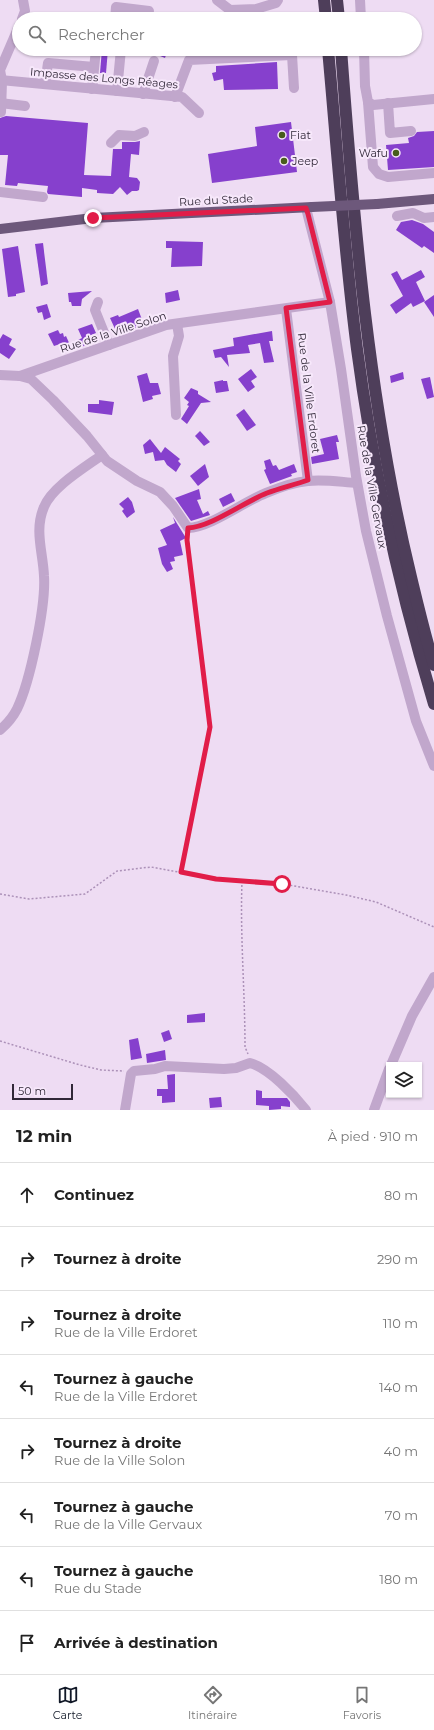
<!DOCTYPE html>
<html lang="fr">
<head>
<meta charset="utf-8">
<style>
  :root { --surface:#fff; --page:#f2f2f2; --text:#222; --muted:#767676; --line:#e0e0e0; --accent:#111827 }
  body { margin:0; font-family:Montserrat,sans-serif; background:var(--page); color:var(--text) }
  .controls { position:absolute; right:12px; bottom:12px; display:grid; overflow:hidden; border-radius:0px; box-shadow:0 1px 3px #0004 }
  .controls button { width:36px; height:36px; display:grid; place-items:center; padding:0; border:0; border-bottom:1px solid var(--line); background:var(--surface); color:var(--text); font:20px sans-serif }
  .scale { position:absolute; left:12px; bottom:10px; width:61px; box-sizing:border-box; padding-left:4px; border:2px solid #312838; border-top:0; font-size:11px; line-height:14px; white-space:nowrap; color:#312838; -webkit-text-stroke:3px #f7e8fb; paint-order:stroke }
  .stop { position:absolute; width:12px; height:12px; margin:-9px; border:3px solid #e11d48; border-radius:50%; background:#fff }
  .stop.end { background:#e11d48; border-color:#fff; box-shadow:0 1px 4px #0008 }
  .list { margin:0; padding:0; list-style:none }
  h2 { display:flex; justify-content:space-between; align-items:center; height:52px; margin:0; padding:0 16px; font-size:17px }
  h2 small { font-size:13px; font-weight:400; color:var(--muted) }
  .list li { display:grid; grid-template-columns:26px 1fr auto; gap:12px; align-items:center; box-sizing:border-box; height:64px; padding:0 16px; border-top:1px solid var(--line) }
  .list b { display:block; font-size:15px; white-space:nowrap }
  .list p { margin:0; font-size:13px; white-space:nowrap; color:var(--muted) }
  .list em { font-size:13px; font-style:normal; color:var(--muted) }
  .icon { flex:none; width:22px; height:22px; fill:none; stroke:currentColor; stroke-width:2; stroke-linecap:round; stroke-linejoin:round }
  .map { position:relative; flex:none; width:434px; height:1110px; overflow:hidden }
  .search { position:absolute; background:var(--surface); box-shadow:0 1px 3px #0004; left:12px; right:12px; top:12px; height:44px; display:flex; align-items:center; gap:10px; box-sizing:border-box; padding:0 14px; border-radius:22px; color:var(--muted); font-size:15px }
  .sheet { height:564px; background:var(--surface) }
  nav { display:flex; justify-content:space-around; align-items:center; box-sizing:border-box; height:56px; border-top:1px solid var(--line); background:var(--surface); font-size:11px; color:var(--muted) }
  nav a { display:grid; justify-items:center; gap:2px }
  nav .on { color:var(--accent) }
  .map>svg:first-child { display:block }
  .building { fill:#8640cd }
  .lines { fill:none; stroke-linecap:round; stroke-linejoin:round }
  .path { stroke:#ac91b8; stroke-width:1.5; stroke-dasharray:2 2; stroke-linecap:butt }
  .minor { stroke:#c1a7cc; stroke-width:10 }
  .major { stroke:#6d587b; stroke-width:10 }
  .highway { stroke:#4e3e5a; stroke-width:12 }
  .major-bridge { stroke:#6d587b; stroke-width:10 }
  .route { stroke:#e11d48; stroke-width:5 }
  .poi-dot { fill:#485d1b; stroke:#f7e8fb; stroke-width:1.5 }
  .labels { text-anchor:middle; stroke-width:4; stroke-linejoin:round; paint-order:stroke }
  .street-label { font-size:11px; fill:#312838; stroke:#f7e8fb }
  .poi-label { font-size:11px; fill:#312838; stroke:#f7e8fb; text-anchor:start }
</style>
</head>
<body>
<div class="map">
<svg width="434" height="1110" viewBox="0 0 434 1110">
  <rect width="100%" height="100%" fill="#eedcf3"/>
  <g class="building">
    <polygon points="102,49 108,49 106,73 100,73"/>
    <polygon points="143,49 168,49 165,58"/>
    <polygon points="277,62 278,89 224,90 223,79 214,81 212,73 216,72 216,66"/>
    <polygon points="6,116 88,123 84,175 111,176 113,149 122,149 122,142 135,142 140,141 139,155 131,154 129,177 137,178 140,182 139,190 137,191 132,191 127,195 120,187 113,194 97,193 97,190 82,188 82,197 48,194 47,192 48,186 18,183 17,186 5,185 8,155 0,155 0,118"/>
    <polygon points="291,122 297,172 212,183 208,154 257,146 255,127"/>
    <polygon points="434,131 434,167 388,170 386,145 409,143 408,138 414,136 417,132"/>
    <polygon points="412,220 423,224 434,232 434,253 424,246 422,248 396,230 401,222"/>
    <polygon points="166,241 203,242 202,266 171,267 172,248 166,248"/>
    <polygon points="43,243 48,284 41,286 35,244"/>
    <polygon points="18,246 25,292 16,294 16,296 8,297 2,249"/>
    <polygon points="421,270 425,277 416,282 425,301 413,307 411,303 396,314 390,305 403,296 391,274 397,271 402,280"/>
    <polygon points="178,290 180,300 166,303 165,293"/>
    <polygon points="92,291 82,299 81,306 72,306 71,302 69,302 68,293"/>
    <polygon points="434,295 434,317 424,302"/>
    <polygon points="47,304 51,317 44,320 42,312 38,313 36,307"/>
    <polygon points="138,309 144,325 120,334 119,330 116,331 110,318 118,315 119,317"/>
    <polygon points="92,324 96,333 86,337 89,344 81,347 78,340 82,338 78,329"/>
    <polygon points="58,330 60,334 63,333 64,337 66,336 70,345 62,348 60,344 54,346 48,334"/>
    <polygon points="272,331 273,341 269,341 274,362 264,363 260,343 248,345 250,353 227,355 229,367 221,357 215,358 213,350 234,346 233,338"/>
    <polygon points="3,334 12,339 9,345 16,349 9,359 0,353 0,339"/>
    <polygon points="251,369 257,377 251,381 255,387 248,392 238,379"/>
    <polygon points="403,372 404,379 391,383 390,376"/>
    <polygon points="147,373 150,383 158,383 161,394 152,396 153,399 143,402 137,376"/>
    <polygon points="430,377 434,397 427,399 421,379"/>
    <polygon points="223,380 223,381 227,381 229,391 216,393 214,382"/>
    <polygon points="191,388 198,391 198,394 211,402 201,403 187,424 181,419 189,406 187,405 189,402 184,398"/>
    <polygon points="99,400 114,402 112,415 88,412 88,404 99,404"/>
    <polygon points="244,409 256,425 247,431 236,415"/>
    <polygon points="200,431 210,442 204,446 195,436"/>
    <polygon points="337,435 339,442 336,442 339,459 312,464 311,457 324,454 320,439"/>
    <polygon points="150,439 161,453 165,447 180,459 178,461 181,464 176,472 167,465 164,460 155,461 153,452 145,454 143,445"/>
    <polygon points="270,459 273,466 276,465 279,470 294,464 297,472 291,474 292,476 270,484 264,470 266,469 264,461"/>
    <polygon points="205,464 209,477 198,486 190,476"/>
    <polygon points="199,489 201,499 197,500 203,514 208,511 210,515 191,521 175,498"/>
    <polygon points="231,493 235,501 223,507 219,499"/>
    <polygon points="128,497 132,502 135,512 127,518 122,511 124,509 119,504"/>
    <polygon points="173,517 186,538 180,541 183,555 174,557 175,561 170,562 173,569 167,572 162,564 158,548 167,545 160,530 175,523"/>
    <polygon points="205,1013 205,1022 187,1023 187,1015"/>
    <polygon points="169,1030 172,1039 164,1042 161,1033"/>
    <polygon points="138,1038 142,1058 131,1060 129,1040"/>
    <polygon points="165,1050 166,1060 147,1063 146,1054"/>
    <polygon points="175,1074 175,1102 162,1103 162,1096 157,1096 157,1089 168,1089 167,1075"/>
    <polygon points="256,1090 262,1091 262,1098 287,1098 290,1102 290,1107 281,1106 281,1109 269,1110 269,1106 256,1105"/>
    <polygon points="221,1097 222,1107 210,1108 209,1098"/>
  </g>
  <g class="lines">
    <g class="path">
      <polyline points="181,872 210,727 187,548 187,536"/>
      <path d="M242 881C240 936 245 991 245 1047L248 1054"/>
      <polyline points="0,894 29,899 85,894 117,871 151,867 216,879 283,884 346,895 376,902 434,927"/>
      <polyline points="0,1041 80,1065 101,1070 124,1071"/>
    </g>
    <g class="minor">
      <polyline points="217,0 230,10 256,9 276,3 278,0"/>
      <polyline points="360,0 361,19"/>
      <polyline points="22,19 25,11 23,0"/>
      <polyline points="115,19 116,7 149,11"/>
      <polyline points="364,49 365,86 368,102 373,105 434,99"/>
      <polyline points="0,80 182,97 199,113"/>
      <polyline points="45,84 48,63 94,67"/>
      <polyline points="92,89 96,49"/>
      <polyline points="117,91 121,49"/>
      <polyline points="143,94 154,61"/>
      <polyline points="175,97 189,60 292,55 294,88"/>
      <polyline points="368,102 373,167 379,174 388,177 434,173"/>
      <polyline points="0,103 25,106"/>
      <polyline points="388,103 390,133 411,131"/>
      <polyline points="1,112 2,81 0,70 19,26"/>
      <polyline points="111,143 119,135 135,136 144,132"/>
      <polyline points="0,192 43,197"/>
      <polyline points="306,208 330,302 341,369 356,476 366,531 387,616 416,721 434,766"/>
      <polyline points="397,216 413,213 424,218 434,217"/>
      <polyline points="98,302 95,310 109,345"/>
      <polyline points="286,309 308,481"/>
      <polyline points="0,375 20,376 166,325 330,302"/>
      <path d="M20 376 31 379 53 400 87 436 107 461 137 481 160 492 173 506 188 528C211 527 243 502 266 493 278 488 296 482 308 481 323 479 341 482 357 483"/>
      <polyline points="176,415 173,356 179,336 177,324"/>
      <path d="M0 730C7 724 13 717 17 709 30 682 46 606 44 576 43 552 34 530 44 507 52 487 84 468 102 455"/>
      <polyline points="391,1065 412,1016 434,977"/>
      <path d="M125 1110 131 1074 134 1071 155 1069 165 1066 224 1069 236 1068 250 1063C269 1068 294 1095 306 1110"/>
      <polyline points="374,1110 389,1069"/>
    </g>
    <g class="major">
      <polyline points="377,204 434,199"/>
      <polyline points="0,229 93,218 312,207"/>
    </g>
    <g class="highway">
      <polyline points="324,0 326,19"/>
      <polyline points="337,0 339,19"/>
      <path d="M328 49C337 149 344 249 357 349 373 469 399 588 434 704"/>
      <path d="M341 49C354 226 369 404 411 577 418 606 425 636 434 665"/>
    </g>
    <polyline class="major-bridge" points="312,207 377,204"/>
  </g>
  <g class="lines">
    <path class="route" d="M93 218 306 208 308 214 330 302 286 308 308 480C294 485 280 488 267 493 244 502 211 527 188 528L187 540 210 727 181 872 216 879 282 884"/>
  </g>
  <g class="poi-dot">
    <circle cx="282" cy="135" r="4"/>
    <circle cx="396" cy="153" r="4"/>
    <circle cx="284" cy="161" r="4"/>
  </g>
  <g class="labels">
    <g class="street-label">
      <text transform="translate(104 78) rotate(5)" y="4">Impasse des Longs Réages</text>
      <text transform="translate(216 200) rotate(-3)" y="4">Rue du Stade</text>
      <text transform="translate(113 332) rotate(-18)" y="4">Rue de la Ville Solon</text>
      <text transform="translate(309 393) rotate(83)" y="4">Rue de la Ville Erdoret</text>
      <text transform="translate(372 487) rotate(80)" y="4">Rue de la Ville Gervaux</text>
    </g>
    <g class="poi-label">
      <text x="290" y="139">Fiat</text>
      <text x="388" y="157" text-anchor="end">Wafu</text>
      <text x="292" y="165">Jeep</text>
    </g>
  </g>
</svg>
<div class="controls">
<button><svg class="icon" aria-label="layers" viewBox="0 0 24 24"><path d="M12 4l9 5-9 5-9-5zM3 14l9 5 9-5"/></svg></button>
</div>
<div class="scale">50 m</div>
<div class="stop" style="left:282px;top:884px"></div>
<div class="stop end" style="left:93px;top:218px"></div>
<div class="search"><svg class="icon" aria-label="search" viewBox="0 0 24 24"><circle cx="10" cy="10" r="6"/><path d="M15 15l6 6"/></svg>Rechercher</div>
</div>
<section class="sheet">
<h2>12 min<small>À pied · 910 m</small></h2>
<ul class="list">
<li><svg class="icon" aria-label="ahead" viewBox="0 0 24 24"><path d="M12 20V5M6 11l6-6 6 6"/></svg><div><b>Continuez</b></div><em>80 m</em></li>
<li><svg class="icon" aria-label="right" viewBox="0 0 24 24"><path d="M7 20v-9h11M14 6l5 5-5 5"/></svg><div><b>Tournez à droite</b></div><em>290 m</em></li>
<li><svg class="icon" aria-label="right" viewBox="0 0 24 24"><path d="M7 20v-9h11M14 6l5 5-5 5"/></svg><div><b>Tournez à droite</b><p>Rue de la Ville Erdoret</p></div><em>110 m</em></li>
<li><svg class="icon" aria-label="left" viewBox="0 0 24 24"><path d="M17 20v-9H6M10 6l-5 5 5 5"/></svg><div><b>Tournez à gauche</b><p>Rue de la Ville Erdoret</p></div><em>140 m</em></li>
<li><svg class="icon" aria-label="right" viewBox="0 0 24 24"><path d="M7 20v-9h11M14 6l5 5-5 5"/></svg><div><b>Tournez à droite</b><p>Rue de la Ville Solon</p></div><em>40 m</em></li>
<li><svg class="icon" aria-label="left" viewBox="0 0 24 24"><path d="M17 20v-9H6M10 6l-5 5 5 5"/></svg><div><b>Tournez à gauche</b><p>Rue de la Ville Gervaux</p></div><em>70 m</em></li>
<li><svg class="icon" aria-label="left" viewBox="0 0 24 24"><path d="M17 20v-9H6M10 6l-5 5 5 5"/></svg><div><b>Tournez à gauche</b><p>Rue du Stade</p></div><em>180 m</em></li>
<li><svg class="icon" aria-label="arrive" viewBox="0 0 24 24"><path d="M6 21V4h12l-3 4 3 4H6"/></svg><div><b>Arrivée à destination</b></div></li>
</ul>
</section>
<nav>
<a class="on"><svg class="icon" aria-label="map" viewBox="0 0 24 24"><path d="M3 6l6-2 6 2 6-2v14l-6 2-6-2-6 2zM9 4v14M15 6v14"/></svg>Carte</a>
<a><svg class="icon" aria-label="directions" viewBox="0 0 24 24"><path d="M12 3l9 9-9 9-9-9zM9 14v-3h6M13 9l2 2-2 2"/></svg>Itinéraire</a>
<a><svg class="icon" aria-label="saved" viewBox="0 0 24 24"><path d="M7 4h10v16l-5-4-5 4z"/></svg>Favoris</a>
</nav>
</body>
</html>
